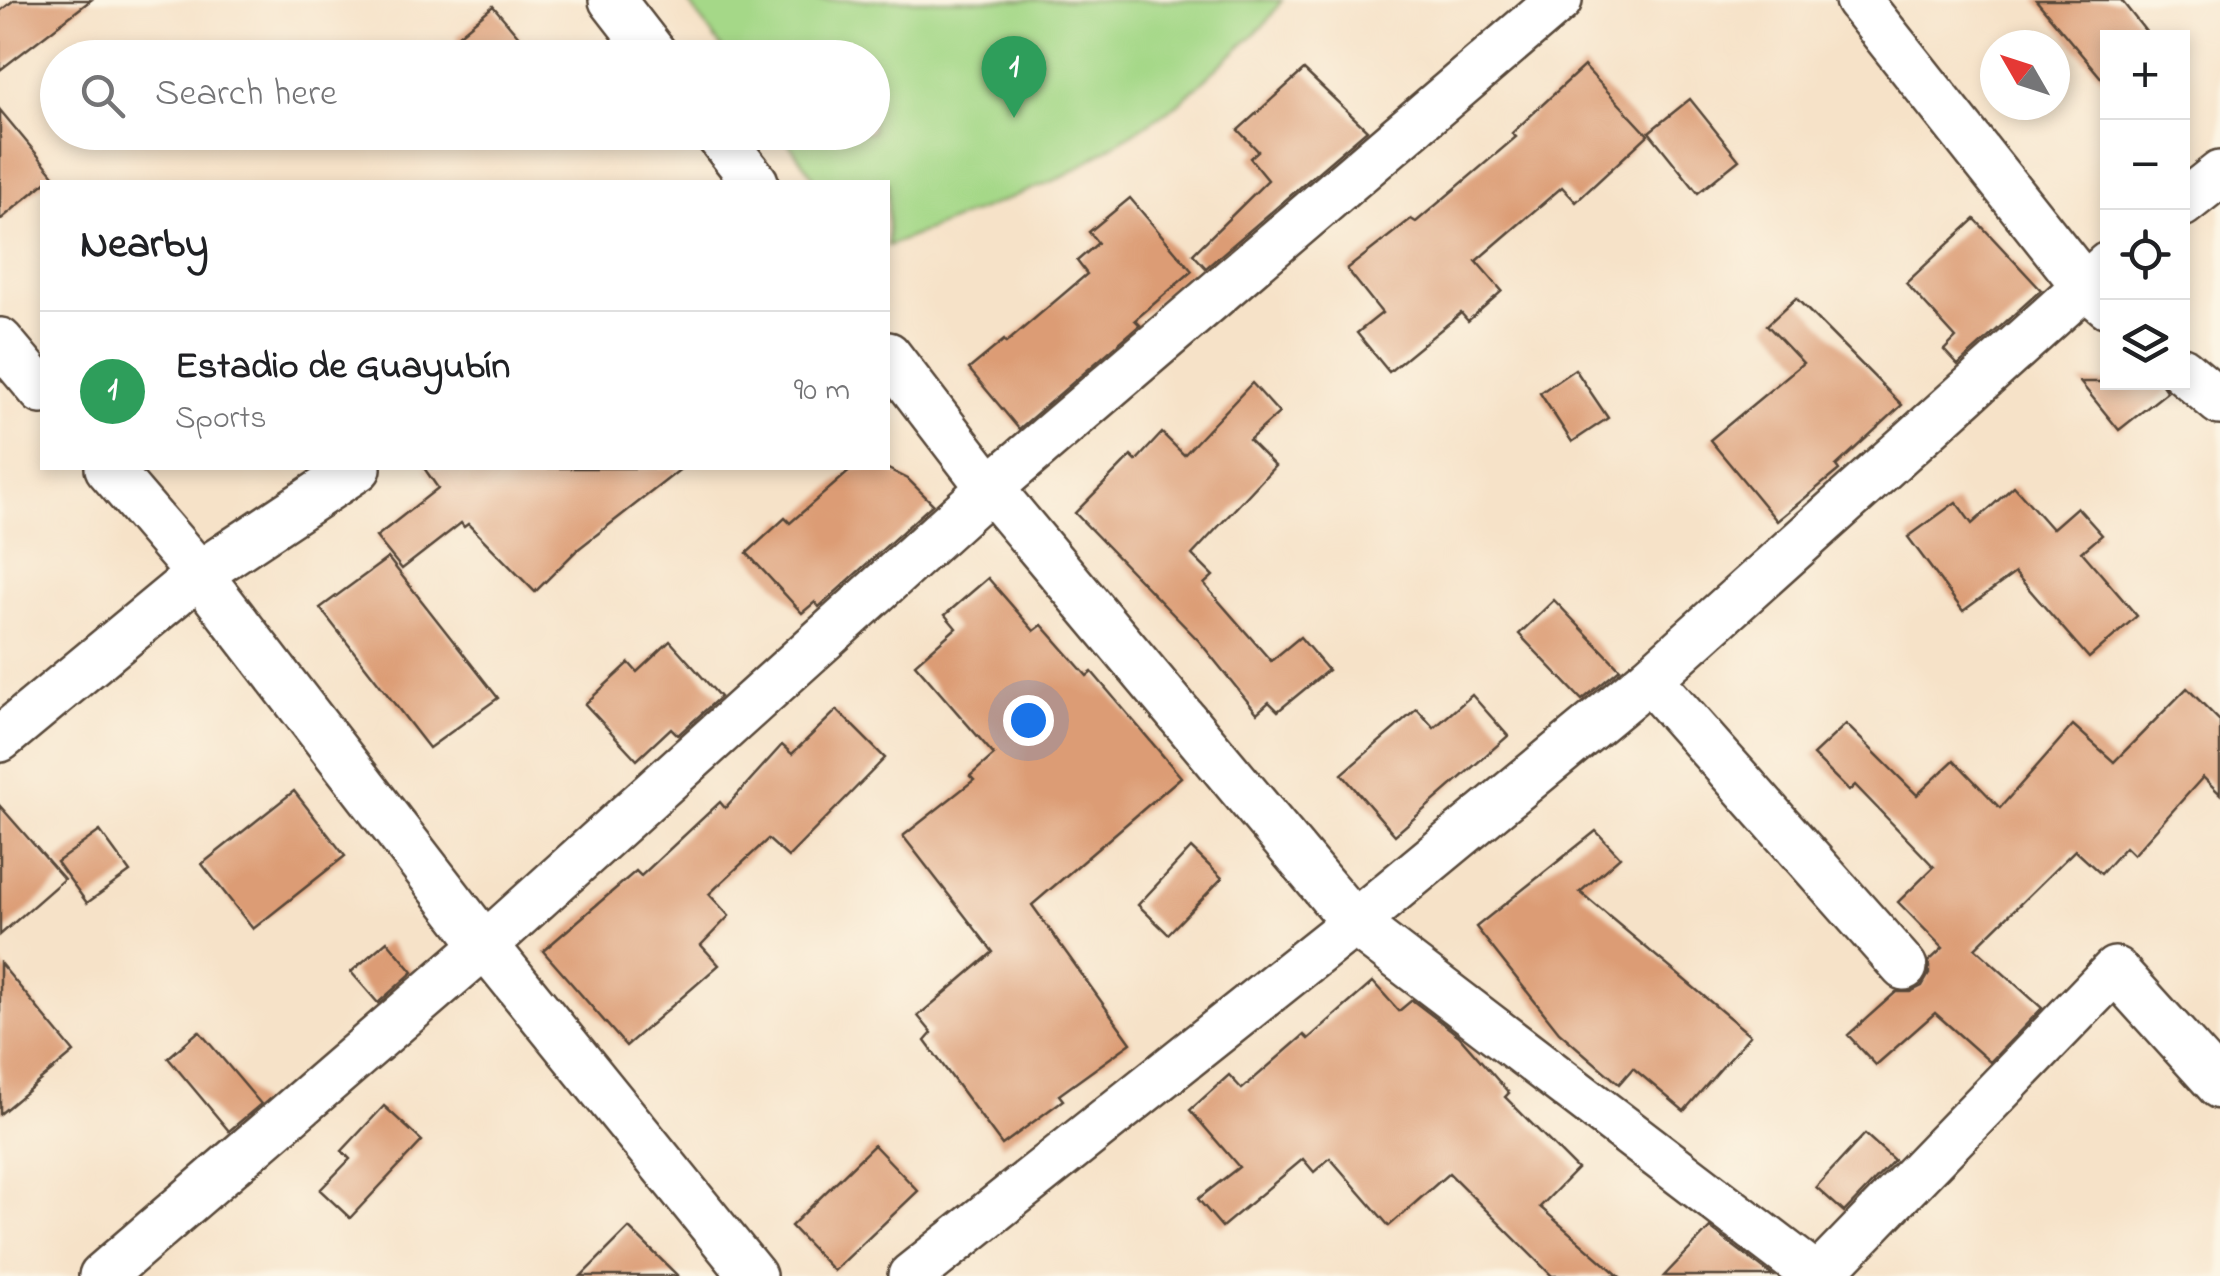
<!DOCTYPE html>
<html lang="en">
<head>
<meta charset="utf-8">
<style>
  :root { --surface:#fff; --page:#f6f6f6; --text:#202124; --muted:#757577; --line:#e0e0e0; --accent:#1f6fb2 }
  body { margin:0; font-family:"Indie Flower",sans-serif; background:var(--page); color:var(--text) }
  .controls { position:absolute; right:30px; top:30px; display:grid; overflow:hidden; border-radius:0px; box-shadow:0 5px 15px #0003 }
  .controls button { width:90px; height:90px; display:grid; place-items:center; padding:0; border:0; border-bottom:2px solid var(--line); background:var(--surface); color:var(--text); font:50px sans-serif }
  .compass { position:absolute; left:1980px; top:30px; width:90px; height:90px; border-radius:50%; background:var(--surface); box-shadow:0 5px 15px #0003; rotate:309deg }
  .you { position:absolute; left:1028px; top:720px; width:35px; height:35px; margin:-25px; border:8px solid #fff; border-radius:50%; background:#1a73e8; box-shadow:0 0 0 15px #1a73e833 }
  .badge { display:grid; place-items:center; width:65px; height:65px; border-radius:50%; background:var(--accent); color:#fff; font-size:32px; font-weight:700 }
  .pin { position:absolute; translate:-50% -82px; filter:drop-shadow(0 2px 5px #0008) }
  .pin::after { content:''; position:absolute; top:52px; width:35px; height:30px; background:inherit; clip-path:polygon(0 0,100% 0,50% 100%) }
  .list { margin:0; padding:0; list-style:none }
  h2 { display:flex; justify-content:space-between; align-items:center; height:130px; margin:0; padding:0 40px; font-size:42px }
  h2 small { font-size:32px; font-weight:400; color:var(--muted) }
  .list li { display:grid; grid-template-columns:65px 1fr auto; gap:30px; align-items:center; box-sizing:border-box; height:160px; padding:0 40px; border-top:2px solid var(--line) }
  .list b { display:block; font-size:38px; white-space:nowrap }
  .list p { margin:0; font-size:32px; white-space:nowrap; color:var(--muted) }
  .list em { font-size:32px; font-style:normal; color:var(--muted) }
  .icon { flex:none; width:55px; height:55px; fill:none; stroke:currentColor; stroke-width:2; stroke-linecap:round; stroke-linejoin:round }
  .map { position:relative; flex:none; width:2220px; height:1276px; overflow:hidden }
  .search { position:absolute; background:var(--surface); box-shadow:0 5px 15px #0003; left:40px; top:40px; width:850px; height:110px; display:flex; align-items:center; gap:25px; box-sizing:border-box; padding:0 35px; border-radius:55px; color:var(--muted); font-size:38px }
  .panel { position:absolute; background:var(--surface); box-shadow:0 5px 15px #0003; left:40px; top:180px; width:850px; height:290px; border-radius:0px }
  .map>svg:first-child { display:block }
  .green { fill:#a5d888; stroke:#708153; stroke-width:2.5 }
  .building { fill:#dc9c75 }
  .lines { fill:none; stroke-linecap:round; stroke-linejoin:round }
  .street-casing { stroke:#574638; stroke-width:50 }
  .street { stroke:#fff; stroke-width:45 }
</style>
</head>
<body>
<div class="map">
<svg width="2220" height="1276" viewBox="0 0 2220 1276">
  <rect width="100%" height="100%" fill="#fcf5e5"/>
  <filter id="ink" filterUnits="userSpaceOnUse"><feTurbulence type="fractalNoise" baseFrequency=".01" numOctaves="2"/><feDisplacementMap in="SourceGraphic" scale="20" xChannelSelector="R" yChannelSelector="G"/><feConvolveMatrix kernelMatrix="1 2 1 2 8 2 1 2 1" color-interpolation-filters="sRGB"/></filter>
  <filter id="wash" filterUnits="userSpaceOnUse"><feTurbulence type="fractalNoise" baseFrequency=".0048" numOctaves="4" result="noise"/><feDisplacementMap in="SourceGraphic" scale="40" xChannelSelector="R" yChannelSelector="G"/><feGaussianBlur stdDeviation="2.25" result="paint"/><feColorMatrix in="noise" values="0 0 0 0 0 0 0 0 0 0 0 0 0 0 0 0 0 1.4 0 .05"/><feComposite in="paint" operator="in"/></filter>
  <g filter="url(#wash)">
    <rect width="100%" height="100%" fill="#f6e2c8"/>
    <polygon class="green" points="687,0 1282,0 1265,24 1178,104 1063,177 888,246 888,182 817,182 781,133 872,132 872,58 728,57"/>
    <g id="blocks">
      <g class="building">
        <polygon points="14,0 91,0 0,70 0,11"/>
        <polygon points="2036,0 2121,0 2151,38 2108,38 2108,86"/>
        <polygon points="493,6 520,38 496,58 473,58 456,37"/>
        <polygon points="1584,66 1648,135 1576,202 1562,187 1476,261 1502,291 1468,321 1461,313 1389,372 1357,333 1382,313 1347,269 1411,219 1416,222 1516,137 1512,133"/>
        <polygon points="1304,70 1367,130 1206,268 1193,254 1268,180 1250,158 1258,151 1238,130"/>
        <polygon points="1690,99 1739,160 1698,193 1649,132"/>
        <polygon points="0,110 54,175 0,220"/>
        <polygon points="1130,198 1192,271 1135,320 1140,325 1019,429 969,369 1004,340 1006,343 1087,274 1077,261 1098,243 1089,232"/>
        <polygon points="1975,219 2041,290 1958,365 1944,350 1956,338 1906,283"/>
        <polygon points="1796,298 1902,405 1836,466 1839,470 1777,521 1710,440 1803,363 1767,325"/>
        <polygon points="1575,369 1608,418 1572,442 1540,393"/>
        <polygon points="2080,382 2160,382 2167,392 2119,430"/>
        <polygon points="1252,383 1279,413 1249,440 1275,466 1192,555 1213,576 1204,584 1271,661 1300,637 1328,670 1278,711 1269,702 1257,713 1199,641 1075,513 1131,456 1136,461 1162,433 1184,455"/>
        <polygon points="424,468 682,468 577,550 535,592 468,524 464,527 461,523 402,569 376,537 438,488"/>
        <polygon points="853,468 886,468 908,479 933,504 819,607 815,602 802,613 747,553 785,518 790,523"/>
        <polygon points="2014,486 2052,529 2077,507 2102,535 2082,552 2137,616 2089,658 2015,573 1963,611 1908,537 1956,502 1972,524"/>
        <polygon points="388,558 498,698 429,748 320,608"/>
        <polygon points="988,578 1034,631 1042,625 1087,676 1092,672 1181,777 1032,905 1131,1043 1059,1095 1063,1100 1002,1145 925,1041 932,1033 918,1016 993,952 903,836 974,780 970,776 994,755 915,664 956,628 945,615"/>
        <polygon points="1554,600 1620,669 1582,700 1519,634"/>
        <polygon points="670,641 720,697 678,735 671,728 637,760 585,704 629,663 637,672"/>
        <polygon points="2187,688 2220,721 2220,794 2203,777 2133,855 2125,847 2101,874 2075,850 1975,948 2042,1008 1990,1062 1935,1013 1876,1065 1848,1035 1896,992 1910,992 1922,986 1929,974 1929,961 1943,948 1898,902 1934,867 1855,785 1849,791 1813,755 1846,724 1917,795 1954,760 2000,808 2073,725 2114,762"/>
        <polygon points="1472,695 1508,736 1395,835 1342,774 1417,709 1434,728"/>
        <polygon points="837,710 885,758 788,857 768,839 709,894 729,916 701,945 719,965 626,1046 543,951 636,871 641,876 720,802 725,808 782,745 792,754"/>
        <polygon points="294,791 345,856 253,929 202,864"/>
        <polygon points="0,806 64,879 0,935"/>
        <polygon points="100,831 130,872 87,903 57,862"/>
        <polygon points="1596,831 1620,857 1580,892 1750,1035 1684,1111 1633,1068 1619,1084 1559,1032 1476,927"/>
        <polygon points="1191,848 1222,878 1168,934 1138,905"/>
        <polygon points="387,941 413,972 378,1003 351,972"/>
        <polygon points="0,963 74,1052 0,1114"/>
        <polygon points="1373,982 1399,1011 1412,1000 1459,1036 1509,1093 1505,1097 1577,1169 1540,1207 1619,1276 1552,1276 1449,1173 1389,1226 1330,1158 1314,1172 1303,1159 1222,1227 1198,1199 1239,1167 1190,1110 1229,1075 1242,1089 1304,1035 1308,1039"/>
        <polygon points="199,1031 261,1104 229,1131 168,1058"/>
        <polygon points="384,1106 422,1141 350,1218 320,1190 350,1159 342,1151"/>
        <polygon points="1865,1134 1894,1160 1844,1212 1816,1187"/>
        <polygon points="874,1145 918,1191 834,1271 791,1226"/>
        <polygon points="629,1228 678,1276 581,1276"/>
        <polygon points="1710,1228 1773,1276 1664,1276"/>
      </g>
    </g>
  </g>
  <g filter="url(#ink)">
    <use href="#blocks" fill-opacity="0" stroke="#574638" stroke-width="2.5"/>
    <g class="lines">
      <g class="street-casing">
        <g id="street">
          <polyline points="612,0 657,58"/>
          <polyline points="1858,0 2083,284 2108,305"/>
          <polyline points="716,132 755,182"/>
          <polyline points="2182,204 2220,174"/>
          <polyline points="0,341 42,391"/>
          <polyline points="888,355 990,488 1354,923 1816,1276"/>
          <polyline points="2182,370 2220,402"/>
          <polyline points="108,468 199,574 485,945 753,1276"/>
          <polyline points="1649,679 1904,967"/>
          <polyline points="0,739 199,574 358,468"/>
          <polyline points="102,1276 485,945 990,488 1559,0"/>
          <polyline points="911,1276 1354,923 1649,679 2108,265"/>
          <polyline points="1819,1276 2115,970 2220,1086"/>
        </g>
      </g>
      <use href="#street" class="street"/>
    </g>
  </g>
</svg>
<div class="controls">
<button>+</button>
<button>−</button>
<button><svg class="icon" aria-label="locate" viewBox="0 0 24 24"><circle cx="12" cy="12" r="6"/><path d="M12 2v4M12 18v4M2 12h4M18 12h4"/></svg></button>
<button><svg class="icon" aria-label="layers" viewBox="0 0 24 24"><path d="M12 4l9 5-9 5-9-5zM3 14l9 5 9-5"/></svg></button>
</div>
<svg class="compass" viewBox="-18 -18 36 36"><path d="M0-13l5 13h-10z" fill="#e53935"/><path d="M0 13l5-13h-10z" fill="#757577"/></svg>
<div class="you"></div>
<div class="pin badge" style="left:1014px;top:118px;background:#2e9e5b">1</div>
<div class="search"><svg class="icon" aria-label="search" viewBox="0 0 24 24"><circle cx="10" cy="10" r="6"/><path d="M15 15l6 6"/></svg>Search here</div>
<section class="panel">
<h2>Nearby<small></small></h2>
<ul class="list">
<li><span class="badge" style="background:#2e9e5b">1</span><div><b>Estadio de Guayubín</b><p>Sports</p></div><em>90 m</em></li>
</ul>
</section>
</div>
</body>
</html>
